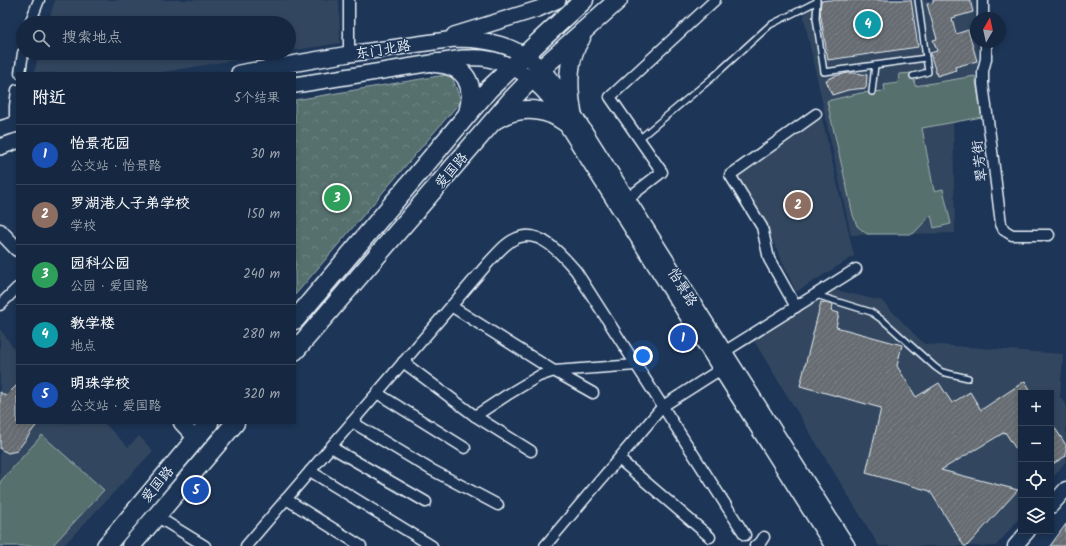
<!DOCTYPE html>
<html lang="zh">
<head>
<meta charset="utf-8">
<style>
  :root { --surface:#162841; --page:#23344c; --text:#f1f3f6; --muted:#9ea6b1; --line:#35445a; --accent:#db2777 }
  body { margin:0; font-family:Kalam,"LXGW WenKai TC",sans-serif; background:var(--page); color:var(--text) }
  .controls { position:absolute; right:12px; bottom:12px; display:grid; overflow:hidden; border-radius:0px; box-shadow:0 2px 6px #0003 }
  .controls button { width:36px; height:36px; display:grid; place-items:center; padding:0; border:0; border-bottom:1px solid var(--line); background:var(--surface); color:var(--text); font:20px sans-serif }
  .compass { position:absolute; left:970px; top:12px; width:36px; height:36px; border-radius:50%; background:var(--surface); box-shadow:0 2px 6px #0003; rotate:9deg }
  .you { position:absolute; left:643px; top:356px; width:14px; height:14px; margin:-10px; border:3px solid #fff; border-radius:50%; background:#1a73e8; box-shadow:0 0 0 6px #1a73e833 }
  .badge { display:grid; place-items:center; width:26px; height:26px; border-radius:50%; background:var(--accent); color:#fff; font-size:13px; font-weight:700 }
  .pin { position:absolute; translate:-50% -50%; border:2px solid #fff; box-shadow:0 1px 4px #0006 }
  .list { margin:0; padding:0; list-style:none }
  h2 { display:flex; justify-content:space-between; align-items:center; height:52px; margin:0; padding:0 16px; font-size:17px }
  h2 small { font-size:13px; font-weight:400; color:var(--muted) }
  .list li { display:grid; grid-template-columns:26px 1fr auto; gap:12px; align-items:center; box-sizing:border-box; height:60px; padding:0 16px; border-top:1px solid var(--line) }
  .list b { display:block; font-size:15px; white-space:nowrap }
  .list p { margin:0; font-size:13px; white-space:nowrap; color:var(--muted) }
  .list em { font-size:13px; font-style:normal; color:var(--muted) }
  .icon { flex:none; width:22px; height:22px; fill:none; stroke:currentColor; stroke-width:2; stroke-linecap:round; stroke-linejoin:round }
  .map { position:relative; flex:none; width:1066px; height:546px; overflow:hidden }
  .search { position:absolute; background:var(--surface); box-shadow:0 2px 6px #0003; left:16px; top:16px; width:280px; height:44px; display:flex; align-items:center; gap:10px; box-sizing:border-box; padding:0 14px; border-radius:22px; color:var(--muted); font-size:15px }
  .panel { position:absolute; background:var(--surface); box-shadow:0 2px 6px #0003; left:16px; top:72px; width:280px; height:352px; border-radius:0px }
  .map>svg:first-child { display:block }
  .built { fill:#33465f }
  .park { fill:url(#park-crowns); stroke:#9fb0b2 }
  .pitch { fill:#56706d; stroke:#9fb0b2 }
  .building { fill:url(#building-hatch); stroke:#e8f1f8 }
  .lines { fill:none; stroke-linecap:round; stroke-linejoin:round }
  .lane-casing { stroke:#e8f1f8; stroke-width:8 }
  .street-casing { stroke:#e8f1f8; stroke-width:13 }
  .secondary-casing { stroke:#e8f1f8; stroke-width:17 }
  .primary-casing { stroke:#e8f1f8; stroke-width:18 }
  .highway-casing { stroke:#e8f1f8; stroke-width:21 }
  .lane { stroke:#1d3557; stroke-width:5 }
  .street { stroke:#1d3557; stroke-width:10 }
  .secondary { stroke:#1d3557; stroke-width:14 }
  .primary { stroke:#1d3557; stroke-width:15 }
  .highway { stroke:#1d3557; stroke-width:18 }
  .labels { text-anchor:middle; stroke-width:3; stroke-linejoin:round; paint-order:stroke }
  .street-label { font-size:14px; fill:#e8f1f8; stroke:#1d3557 }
</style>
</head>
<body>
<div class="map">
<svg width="1066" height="546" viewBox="0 0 1066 546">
  <defs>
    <pattern id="park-crowns" width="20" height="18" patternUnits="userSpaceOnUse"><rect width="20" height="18" fill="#56706d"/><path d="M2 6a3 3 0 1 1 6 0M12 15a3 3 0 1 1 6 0" fill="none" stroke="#6e8583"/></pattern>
    <pattern id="building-hatch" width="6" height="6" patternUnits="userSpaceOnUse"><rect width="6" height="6" fill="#666c71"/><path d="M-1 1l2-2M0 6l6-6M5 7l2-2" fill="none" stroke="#7c8186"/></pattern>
  </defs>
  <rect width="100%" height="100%" fill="#1d3557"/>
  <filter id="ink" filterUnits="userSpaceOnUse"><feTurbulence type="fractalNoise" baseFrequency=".025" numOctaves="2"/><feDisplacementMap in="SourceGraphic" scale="8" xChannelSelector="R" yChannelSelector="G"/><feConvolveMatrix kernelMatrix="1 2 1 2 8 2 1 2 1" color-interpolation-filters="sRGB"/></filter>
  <g filter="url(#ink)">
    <g class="built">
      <polygon points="55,0 339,0 340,43 289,51 289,23 48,23"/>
      <polygon points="808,0 974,0 976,42 977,42 979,66 975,76 982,117 953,122 955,233 851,235 804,18"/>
      <polygon points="39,53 278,53 157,73 34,73"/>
      <polygon points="822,118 854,256 796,292 769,232 736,177"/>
      <polygon points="831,289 882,301 924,344 1063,354 1060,397 1066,404 1066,461 1051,480 1051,393 1021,393 1021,516 996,546 879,546 754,341"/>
      <polygon points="0,329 17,353 17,423 104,423 128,447 139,436 153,451 63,546 0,546"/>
    </g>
    <polygon class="park" points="451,74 461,101 295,295 295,100"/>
    <g class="pitch">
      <polygon points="913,73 915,86 975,76 982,117 922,128 934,191 943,189 951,224 934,228 931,215 913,234 867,234 857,226 853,215 827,101 861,93 885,91 884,85 898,83 899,74"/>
      <polygon points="42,435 104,490 52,546 0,546 0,482"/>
    </g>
    <g class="building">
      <polygon points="827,0 911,0 918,47 828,60 820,11 821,1"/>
      <polygon points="933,0 970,0 973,12 952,18 956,34 968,30 977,61 955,67 956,70 937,76 930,53 937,51 933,40 937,39 927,4 933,3"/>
      <polygon points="848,73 856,73 867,75 866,88 848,90 832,95 826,80 835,76"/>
      <polygon points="821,302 833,305 831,311 839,313 836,327 902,345 897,366 916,397 939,383 952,403 970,392 981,410 1025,381 1032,393 1021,393 1021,457 1005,432 941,470 1018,490 967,546 964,546 930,491 866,473 881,408 800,386"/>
      <polygon points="17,385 17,423 38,423 17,451 8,453 0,449 0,392 6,396"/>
      <polygon points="1051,422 1066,445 1066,456 1051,465"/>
      <polygon points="1066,524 1066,546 1050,546"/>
    </g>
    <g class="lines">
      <g class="lane-casing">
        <g id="lane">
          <polyline points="817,0 816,18 824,72 926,58"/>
          <polyline points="913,76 928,72 918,0"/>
          <polyline points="872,92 875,65"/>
          <polyline points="639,139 712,78 770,25 816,2"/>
          <polyline points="816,295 871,312 885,322 935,367 942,372 968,378"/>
        </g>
      </g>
      <g class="street-casing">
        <g id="street">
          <polyline points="349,0 349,54"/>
          <polyline points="983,18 983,0"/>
          <polyline points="30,23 39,0"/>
          <polyline points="986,42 986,59 983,71 983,84 991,143 1001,224 1004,230 1012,235 1049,235"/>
          <polyline points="20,73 23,53"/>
          <polyline points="15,124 15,106 17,90"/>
          <polyline points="627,199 662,172 610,97 715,0"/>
          <polyline points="0,305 17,288"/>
          <polyline points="451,306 554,371 593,393"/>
          <polyline points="796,307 769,259 762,227 730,175 816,114"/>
          <polyline points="724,352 856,269"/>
          <polyline points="403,362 475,416 531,451"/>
          <polyline points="377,393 465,448"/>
          <polyline points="475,416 507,395 539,376 554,371 636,365"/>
          <polyline points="352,422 430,469 498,505"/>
          <polyline points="331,447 426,502"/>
          <polyline points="619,459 710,537"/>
          <polyline points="310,471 432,546"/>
          <polyline points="286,499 361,546"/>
          <polyline points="156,516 205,546"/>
          <path d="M246 546 489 262C497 254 506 242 517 238 540 228 563 256 576 271L745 535"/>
          <polyline points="545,546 663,406 721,369"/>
          <polyline points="755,546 760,543 764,537"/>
        </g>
      </g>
      <g class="secondary-casing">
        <g id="secondary">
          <polyline points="0,231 17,249"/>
          <polyline points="181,423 196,439"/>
          <polyline points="1051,506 1066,489"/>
          <polyline points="1015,546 1028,531"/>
        </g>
      </g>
      <g class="primary-casing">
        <g id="primary">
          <polyline points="454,35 538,9 558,0"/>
          <path d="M239 73 349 54 454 39C499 39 530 49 557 88L847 546"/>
          <path d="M295 85 463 58C471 58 479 57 488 59 512 63 534 79 549 97L833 546"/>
          <polyline points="0,129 17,124"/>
          <polyline points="0,147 17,141"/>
        </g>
      </g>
      <g class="highway-casing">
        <g id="highway">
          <path d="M435 63C466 65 476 84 468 113"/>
          <path d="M572 112C568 88 566 59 581 38"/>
          <path d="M495 120C512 109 532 107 551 114 556 116 560 119 565 122"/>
          <polyline points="295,320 489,89 545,36 584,0"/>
          <polyline points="295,351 511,100 541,69 618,0"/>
          <polyline points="106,546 209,423"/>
          <polyline points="131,546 235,423"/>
        </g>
      </g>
      <use href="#lane" class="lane"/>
      <use href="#street" class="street"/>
      <use href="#secondary" class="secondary"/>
      <use href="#primary" class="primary"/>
      <use href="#highway" class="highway"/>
    </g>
  </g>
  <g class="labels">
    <g class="street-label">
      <text transform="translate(383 49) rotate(-9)" y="5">东门北路</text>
      <text transform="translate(979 161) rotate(-97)" y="5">翠芳街</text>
      <text transform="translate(451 170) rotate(-49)" y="5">爱国路</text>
      <text transform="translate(683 287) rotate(58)" y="5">怡景路</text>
      <text transform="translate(157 484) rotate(-50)" y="5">爱国路</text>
    </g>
  </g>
</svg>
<div class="controls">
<button>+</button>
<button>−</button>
<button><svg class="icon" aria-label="locate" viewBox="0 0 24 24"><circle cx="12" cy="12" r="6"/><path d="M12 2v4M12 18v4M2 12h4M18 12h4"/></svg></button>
<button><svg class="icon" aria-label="layers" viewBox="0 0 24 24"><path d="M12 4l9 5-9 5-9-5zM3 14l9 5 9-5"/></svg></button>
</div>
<svg class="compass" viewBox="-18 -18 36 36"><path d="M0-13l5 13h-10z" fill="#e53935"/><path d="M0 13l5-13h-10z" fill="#9ea6b1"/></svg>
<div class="you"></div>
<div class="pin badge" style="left:683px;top:338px;background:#1a4fb4">1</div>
<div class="pin badge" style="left:798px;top:205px;background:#8d6e63">2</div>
<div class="pin badge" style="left:337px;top:198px;background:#2e9e5b">3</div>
<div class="pin badge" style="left:868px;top:24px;background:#0f9aa8">4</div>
<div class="pin badge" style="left:196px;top:490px;background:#1a4fb4">5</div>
<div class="search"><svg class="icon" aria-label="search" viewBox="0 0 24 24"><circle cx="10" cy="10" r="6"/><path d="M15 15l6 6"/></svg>搜索地点</div>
<section class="panel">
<h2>附近<small>5个结果</small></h2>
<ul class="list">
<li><span class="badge" style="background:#1a4fb4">1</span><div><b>怡景花园</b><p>公交站 · 怡景路</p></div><em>30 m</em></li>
<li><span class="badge" style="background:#8d6e63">2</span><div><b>罗湖港人子弟学校</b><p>学校</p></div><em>150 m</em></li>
<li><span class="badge" style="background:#2e9e5b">3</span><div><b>园科公园</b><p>公园 · 爱国路</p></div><em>240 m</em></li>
<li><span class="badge" style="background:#0f9aa8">4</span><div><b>教学楼</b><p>地点</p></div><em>280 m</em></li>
<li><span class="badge" style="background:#1a4fb4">5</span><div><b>明珠学校</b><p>公交站 · 爱国路</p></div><em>320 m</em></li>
</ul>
</section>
</div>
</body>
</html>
